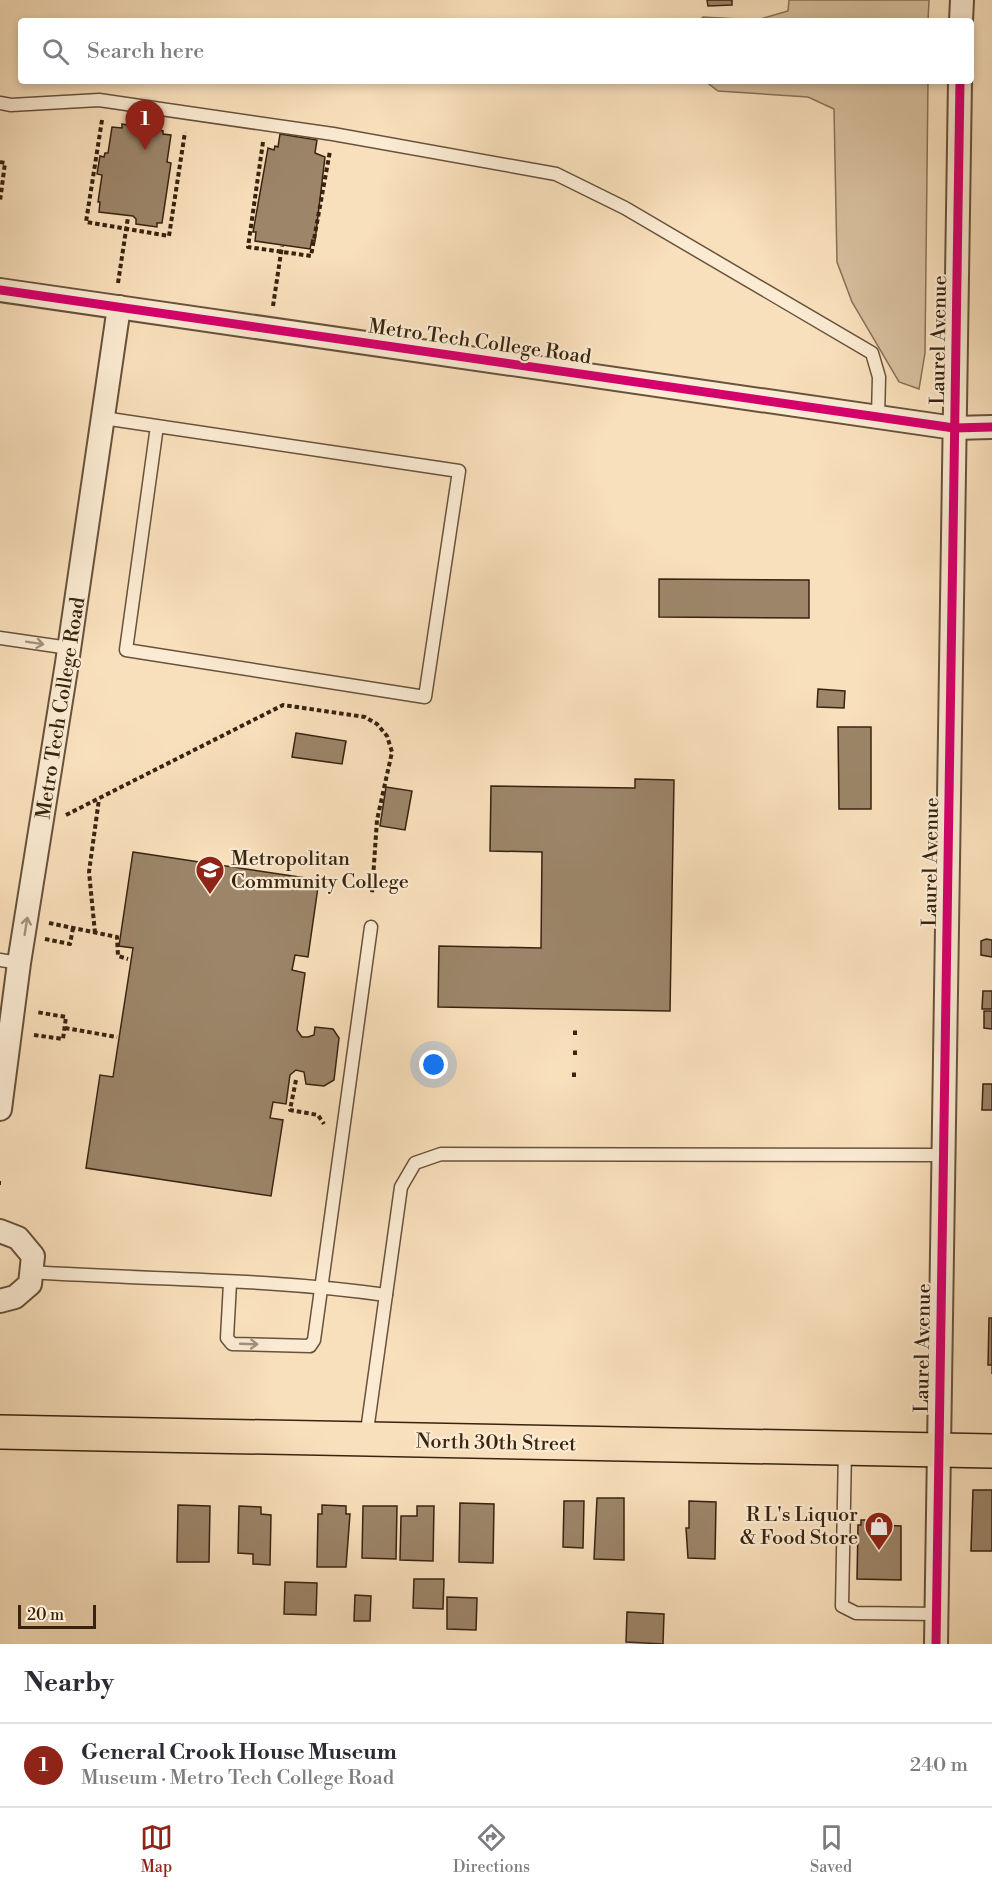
<!DOCTYPE html>
<html lang="en">
<head>
<meta charset="utf-8">
<style>
  :root { --surface:#fff; --page:#f2f2f3; --text:#2b2b33; --muted:#7c7c81; --line:#e1e1e2; --accent:#8f2418 }
  body { margin:0; font-family:"Libre Bodoni",serif; background:var(--page); color:var(--text) }
  .scale { position:absolute; left:18px; bottom:15px; width:78px; box-sizing:border-box; padding-left:6px; border:3px solid #382310; border-top:0; font-size:16px; line-height:21px; white-space:nowrap; color:#382310; -webkit-text-stroke:4px #fbebd3; paint-order:stroke }
  .you { position:absolute; left:434px; top:1065px; width:21px; height:21px; margin:-15px; border:4px solid #fff; border-radius:50%; background:#1a73e8; box-shadow:0 0 0 9px #1a73e833 }
  .badge { display:grid; place-items:center; width:39px; height:39px; border-radius:50%; background:var(--accent); color:#fff; font-size:20px; font-weight:700 }
  .pin { position:absolute; translate:-50% -50px; filter:drop-shadow(0 2px 3px #0008) }
  .pin::after { content:''; position:absolute; top:32px; width:21px; height:18px; background:inherit; clip-path:polygon(0 0,100% 0,50% 100%) }
  .list { margin:0; padding:0; list-style:none }
  h2 { display:flex; justify-content:space-between; align-items:center; height:78px; margin:0; padding:0 24px; font-size:26px }
  h2 small { font-size:20px; font-weight:400; color:var(--muted) }
  .list li { display:grid; grid-template-columns:39px 1fr auto; gap:18px; align-items:center; box-sizing:border-box; height:84px; padding:0 24px; border-top:2px solid var(--line) }
  .list b { display:block; font-size:22px; white-space:nowrap }
  .list p { margin:0; font-size:20px; white-space:nowrap; color:var(--muted) }
  .list em { font-size:20px; font-style:normal; color:var(--muted) }
  .icon { flex:none; width:33px; height:33px; fill:none; stroke:currentColor; stroke-width:2; stroke-linecap:round; stroke-linejoin:round }
  .map { position:relative; flex:none; width:992px; height:1644px; overflow:hidden }
  .search { position:absolute; background:var(--surface); box-shadow:0 3px 9px #0003; left:18px; right:18px; top:18px; height:66px; display:flex; align-items:center; gap:15px; box-sizing:border-box; padding:0 21px; border-radius:6px; color:var(--muted); font-size:22px }
  .sheet { height:162px; background:var(--surface) }
  nav { display:flex; justify-content:space-around; align-items:center; box-sizing:border-box; height:84px; border-top:2px solid var(--line); background:var(--surface); font-size:16px; color:var(--muted) }
  nav a { display:grid; justify-items:center; gap:3px }
  nav .on { color:var(--accent) }
  .map>svg:first-child { display:block }
  .green { fill:#d8c09f; stroke:#887258; stroke-width:1.5 }
  .building { fill:#9c8569; stroke:#382310; stroke-width:1.5 }
  .lines { fill:none; stroke-linecap:round; stroke-linejoin:round }
  .service-casing { stroke:#68523b; stroke-width:15 }
  .minor-casing { stroke:#68523b; stroke-width:26 }
  .trunk-casing { stroke:#382310; stroke-width:36 }
  .path { stroke:#382310; stroke-width:4; stroke-dasharray:4.5 3; stroke-linecap:butt }
  .service { stroke:#fbebd3; stroke-width:12 }
  .minor { stroke:#fbebd3; stroke-width:22 }
  .trunk { stroke:#f9e0bc; stroke-width:33 }
  .cycleway-casing { stroke:#fbebd3; stroke-width:13 }
  .cycleway { stroke:#d6006c; stroke-width:9 }
  .oneway { stroke:#a3917b }
  .labels { text-anchor:middle; stroke-width:4.5; stroke-linejoin:round; paint-order:stroke }
  .street-label { font-size:20px; fill:#382310; stroke:#fbebd3 }
  .poi-label { font-size:20px; fill:#382310; stroke:#fbebd3; text-anchor:start }
</style>
</head>
<body>
<div class="map">
<svg width="992" height="1644" viewBox="0 0 992 1644">
  <rect width="100%" height="100%" fill="#f9e0bc"/>
  <filter id="stains"><feTurbulence type="fractalNoise" baseFrequency=".00333" numOctaves="4"/><feColorMatrix values="0 0 0 0 .2 0 0 0 0 .09 0 0 0 0 .02 0 0 0 .5 -.17"/></filter>
  <radialGradient id="worn" r=".72"><stop offset=".6" stop-color="#630" stop-opacity="0"/><stop offset="1" stop-color="#630" stop-opacity=".3"/></radialGradient>
  <g class="green">
    <polygon points="789,0 929,0 928,21 699,21 703,17 757,20 788,11"/>
    <polygon points="705,81 928,81 925,353 919,389 899,382 852,302 837,262 834,109 808,97 718,91"/>
  </g>
  <g class="building">
    <polygon points="707,0 732,0 732,5 708,6"/>
    <polygon points="122,124 163,131 163,134 171,135 167,162 171,163 162,223 157,223 157,227 136,224 136,219 133,216 99,212 100,202 98,202 102,175 97,174 100,156 104,157 105,153 108,153 112,127 122,128"/>
    <polygon points="280,134 317,140 315,153 325,157 315,241 312,240 310,249 255,241 256,232 253,232 268,148 274,150 275,146 278,147"/>
    <polygon points="659,579 809,580 809,618 659,617"/>
    <polygon points="818,689 845,691 844,708 817,707"/>
    <polygon points="838,727 871,727 871,809 839,809"/>
    <polygon points="296,733 346,741 342,764 292,757"/>
    <polygon points="635,779 674,780 670,1011 438,1007 439,946 541,948 542,852 490,851 491,786 635,788"/>
    <polygon points="386,787 412,791 405,830 380,826"/>
    <polygon points="133,852 319,880 308,957 295,955 292,970 305,973 297,1030 302,1037 308,1037 314,1035 315,1027 333,1029 339,1038 334,1080 324,1086 306,1084 304,1072 296,1070 290,1075 286,1104 273,1102 270,1118 283,1120 271,1196 86,1168 100,1075 113,1077 133,948 119,946"/>
    <polygon points="986,939 992,940 992,957 981,955 981,941"/>
    <polygon points="983,991 992,991 992,1009 982,1009"/>
    <polygon points="984,1011 992,1011 992,1029 984,1028"/>
    <polygon points="983,1084 992,1084 992,1110 982,1110"/>
    <polygon points="989,1318 992,1318 992,1374 992,1365 988,1365"/>
    <polygon points="973,1490 992,1490 992,1551 971,1551"/>
    <polygon points="597,1498 624,1498 624,1560 594,1559"/>
    <polygon points="564,1501 584,1501 583,1548 563,1547"/>
    <polygon points="689,1501 716,1502 715,1559 688,1558 686,1528 689,1528"/>
    <polygon points="460,1503 494,1504 493,1563 459,1562"/>
    <polygon points="178,1505 210,1506 209,1562 177,1562"/>
    <polygon points="322,1505 346,1506 346,1514 350,1514 346,1567 317,1567 318,1514 322,1514"/>
    <polygon points="239,1506 261,1507 261,1514 271,1515 270,1565 253,1564 253,1554 238,1553"/>
    <polygon points="363,1506 397,1506 396,1559 362,1558"/>
    <polygon points="417,1506 434,1506 433,1561 400,1560 401,1516 417,1516"/>
    <polygon points="861,1520 882,1520 882,1525 901,1526 901,1580 857,1579 858,1525 861,1525"/>
    <polygon points="414,1579 444,1579 443,1609 413,1608"/>
    <polygon points="285,1582 317,1583 316,1615 284,1614"/>
    <polygon points="355,1595 371,1596 370,1621 354,1621"/>
    <polygon points="447,1597 477,1598 476,1630 447,1629"/>
    <polygon points="627,1612 664,1614 663,1644 626,1642"/>
  </g>
  <g class="lines">
    <g class="service-casing">
      <g id="service">
        <polyline points="0,103 11,105 99,100 333,134 556,174 625,208 872,353 879,377 878,417"/>
        <polyline points="103,418 459,471 425,697 126,650 157,426"/>
        <polyline points="0,638 69,648"/>
        <polyline points="0,960 19,963"/>
        <path d="M31 1272C149 1280 269 1278 386 1295"/>
        <polyline points="230,1283 227,1338 232,1344 310,1346 314,1340 371,927"/>
        <polyline points="366,1438 401,1187 415,1163 441,1154 943,1155"/>
        <polyline points="845,1449 842,1606 856,1613 937,1614"/>
      </g>
    </g>
    <g class="minor-casing">
      <g id="minor">
        <polyline points="961,21 962,0"/>
        <polyline points="0,290 954,428 992,427"/>
        <polyline points="0,1109 19,963 67,663 119,307"/>
        <polyline points="0,1231 18,1238 33,1256 30,1284 15,1297 0,1301"/>
        <polyline points="936,1644 960,81"/>
      </g>
    </g>
    <g class="trunk-casing">
      <polyline id="trunk" points="0,1432 992,1451"/>
    </g>
    <g class="path">
      <polyline points="102,120 86,222 169,236 185,132"/>
      <polyline points="263,142 248,247 311,256 330,151"/>
      <polyline points="0,162 5,163 0,201"/>
      <polyline points="118,283 128,217"/>
      <polyline points="273,306 282,246"/>
      <polyline points="66,815 283,705 365,717 377,724 387,736 392,752 377,820 372,893"/>
      <polyline points="49,923 117,937 118,956 128,959"/>
      <polyline points="95,933 89,872 99,799"/>
      <polyline points="45,939 70,944 73,928"/>
      <polyline points="65,1028 117,1037"/>
      <polyline points="34,1035 63,1039 66,1017 36,1012"/>
      <polyline points="575,1035 575,1029"/>
      <polyline points="575,1055 575,1050"/>
      <polyline points="574,1077 574,1070"/>
      <polyline points="296,1080 290,1110 318,1115 324,1124"/>
      <polyline points="0,1183 1,1183"/>
    </g>
    <use href="#service" class="service"/>
    <use href="#minor" class="minor"/>
    <use href="#trunk" class="trunk"/>
    <g class="cycleway-casing">
      <g id="cycleway">
        <polyline points="0,290 954,428 992,427"/>
        <polyline points="936,1644 960,81"/>
      </g>
    </g>
    <use href="#cycleway" class="cycleway"/>
  </g>
  <defs><path id="oneway-shaft" d="M-6 0H5M1.5-3L5.5 0L1.5 3" fill="none" stroke-width="1.6" stroke-linecap="round" stroke-linejoin="round" transform="scale(1.5)"/></defs>
  <g class="oneway">
    <use href="#oneway-shaft" transform="translate(35 643) rotate(9)"/>
    <use href="#oneway-shaft" transform="translate(26 926) rotate(-81)"/>
    <use href="#oneway-shaft" transform="translate(249 1344) rotate(2)"/>
  </g>
  <defs>
    <g id="university-pin" transform="scale(1.5)"><path d="M0 17L-7.5 6A9.5 9.5 0 1 1 7.5 6Z" fill="#8f2418" stroke="#fbebd3"/><path d="M0-5L7-2L0 1L-7-2ZM-4 1L0 2.5L4 1V4Q0 6-4 4Z" fill="#fff"/></g>
    <g id="shop-pin" transform="scale(1.5)"><path d="M0 17L-7.5 6A9.5 9.5 0 1 1 7.5 6Z" fill="#8f2418" stroke="#fbebd3"/><path d="M-5-2.5h2.3a2.7 3.5 0 0 1 5.4 0H5L5.5 6h-11ZM-1.5-2.5h3a1.5 2.3 0 0 0-3 0Z" fill="#fff"/></g>
  </defs>
  <g fill-rule="evenodd">
    <use href="#university-pin" x="210" y="870"/>
    <use href="#shop-pin" x="879" y="1526"/>
  </g>
  <g class="labels">
    <g class="street-label">
      <text transform="translate(938 340) rotate(-89)" y="7">Laurel Avenue</text>
      <text transform="translate(480 341) rotate(8)" y="7">Metro Tech College Road</text>
      <text transform="translate(60 708) rotate(-81)" y="7">Metro Tech College Road</text>
      <text transform="translate(930 862) rotate(-89)" y="7">Laurel Avenue</text>
      <text transform="translate(922 1348) rotate(-89)" y="7">Laurel Avenue</text>
      <text transform="translate(496 1442) rotate(1)" y="7">North 30th Street</text>
    </g>
    <g class="poi-label">
      <text x="231" y="865">Metropolitan<tspan x="231" dy="23">Community College</tspan></text>
      <text x="858" y="1521" text-anchor="end">R L's Liquor<tspan x="858" dy="23">&amp; Food Store</tspan></text>
    </g>
  </g>
  <rect width="100%" height="100%" filter="url(#stains)"/>
  <rect width="100%" height="100%" fill="url(#worn)"/>
</svg>
<div class="scale">20 m</div>
<div class="you"></div>
<div class="pin badge" style="left:145px;top:150px">1</div>
<div class="search"><svg class="icon" aria-label="search" viewBox="0 0 24 24"><circle cx="10" cy="10" r="6"/><path d="M15 15l6 6"/></svg>Search here</div>
</div>
<section class="sheet">
<h2>Nearby<small></small></h2>
<ul class="list">
<li><span class="badge">1</span><div><b>General Crook House Museum</b><p>Museum · Metro Tech College Road</p></div><em>240 m</em></li>
</ul>
</section>
<nav>
<a class="on"><svg class="icon" aria-label="map" viewBox="0 0 24 24"><path d="M3 6l6-2 6 2 6-2v14l-6 2-6-2-6 2zM9 4v14M15 6v14"/></svg>Map</a>
<a><svg class="icon" aria-label="directions" viewBox="0 0 24 24"><path d="M12 3l9 9-9 9-9-9zM9 14v-3h6M13 9l2 2-2 2"/></svg>Directions</a>
<a><svg class="icon" aria-label="saved" viewBox="0 0 24 24"><path d="M7 4h10v16l-5-4-5 4z"/></svg>Saved</a>
</nav>
</body>
</html>
